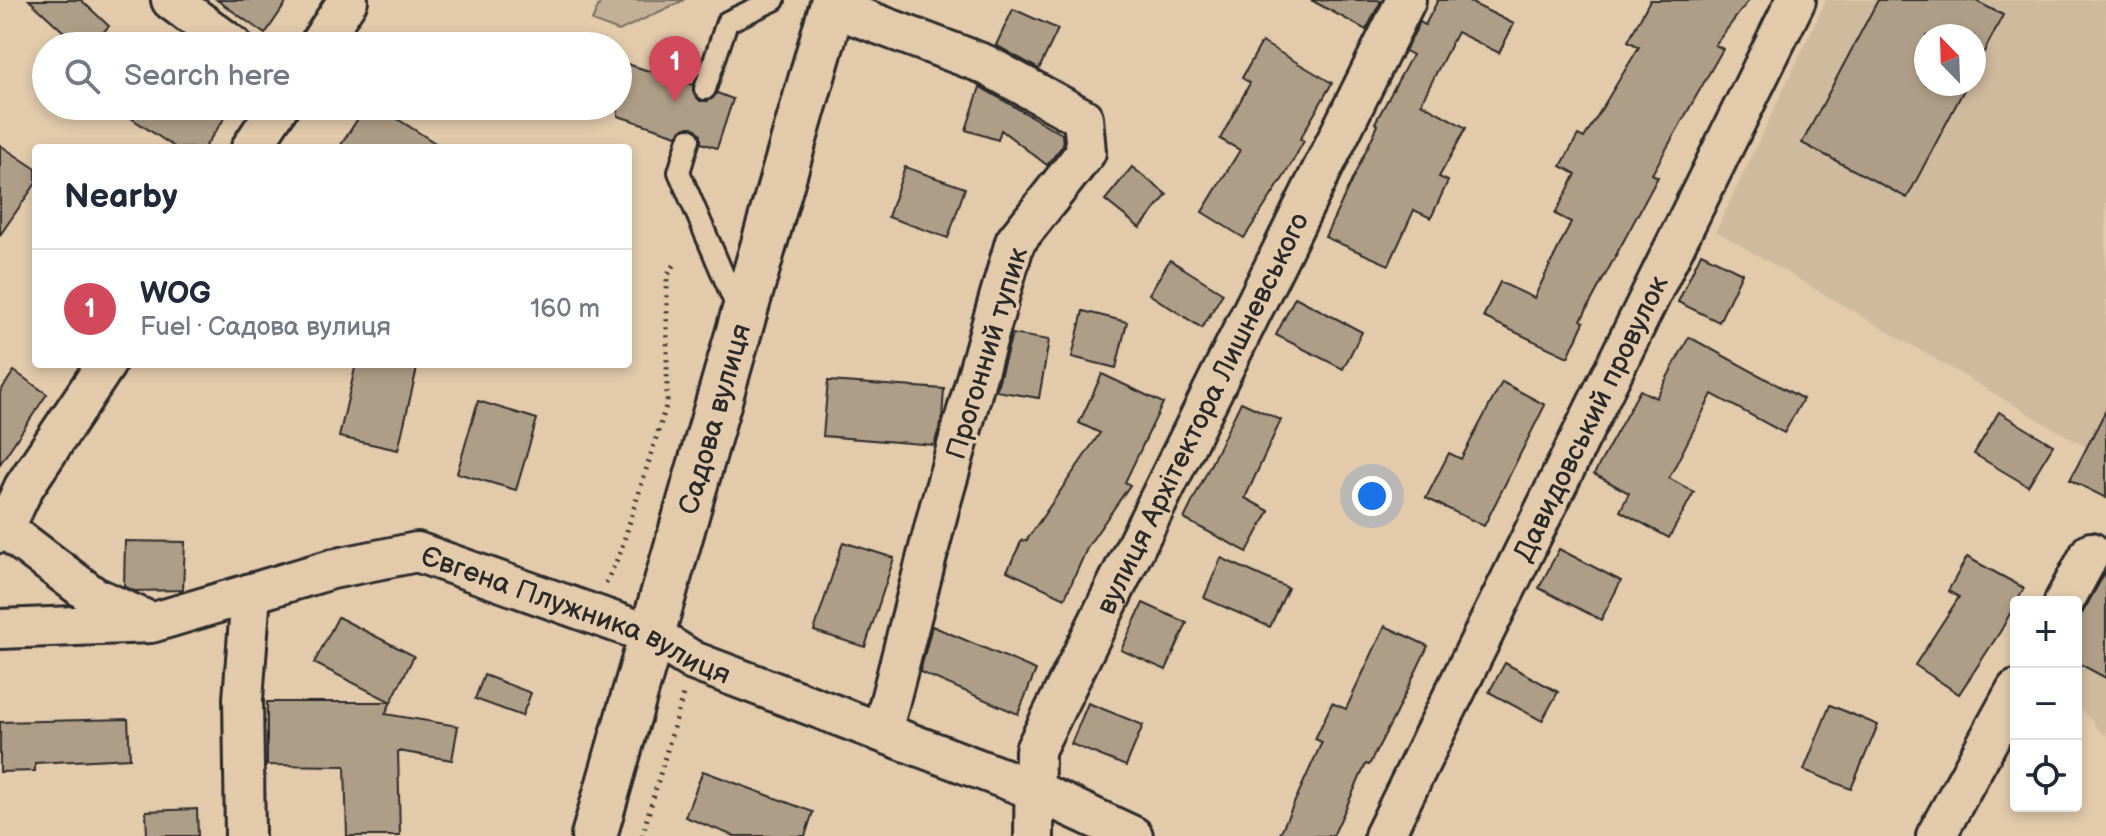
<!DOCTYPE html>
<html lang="en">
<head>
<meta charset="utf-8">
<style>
  :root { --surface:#fff; --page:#f6f6f7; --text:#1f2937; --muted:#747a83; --line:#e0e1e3; --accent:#d1495b }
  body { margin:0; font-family:"Balsamiq Sans",sans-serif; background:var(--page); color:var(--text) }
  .controls { position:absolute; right:24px; bottom:24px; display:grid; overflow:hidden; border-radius:8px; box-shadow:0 4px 12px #0003 }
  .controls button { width:72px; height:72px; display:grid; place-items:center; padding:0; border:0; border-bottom:2px solid var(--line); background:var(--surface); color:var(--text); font:40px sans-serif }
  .compass { position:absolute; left:1914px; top:24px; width:72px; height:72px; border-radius:50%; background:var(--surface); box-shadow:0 4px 12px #0003; rotate:337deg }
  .you { position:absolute; left:1372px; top:496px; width:28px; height:28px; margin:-20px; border:6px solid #fff; border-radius:50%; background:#1a73e8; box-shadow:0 0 0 12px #1a73e833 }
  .badge { display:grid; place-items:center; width:52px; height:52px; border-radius:50%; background:var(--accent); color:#fff; font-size:26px; font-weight:700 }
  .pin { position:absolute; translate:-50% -66px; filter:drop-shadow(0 2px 4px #0008) }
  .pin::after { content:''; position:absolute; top:42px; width:28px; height:24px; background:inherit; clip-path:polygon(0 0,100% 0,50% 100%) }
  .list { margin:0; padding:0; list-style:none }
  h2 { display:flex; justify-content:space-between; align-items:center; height:104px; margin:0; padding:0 32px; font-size:34px }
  h2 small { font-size:26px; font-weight:400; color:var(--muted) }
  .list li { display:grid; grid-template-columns:52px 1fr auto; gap:24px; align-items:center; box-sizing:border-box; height:120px; padding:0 32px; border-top:2px solid var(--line) }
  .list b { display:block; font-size:30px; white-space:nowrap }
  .list p { margin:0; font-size:26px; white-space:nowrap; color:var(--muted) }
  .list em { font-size:26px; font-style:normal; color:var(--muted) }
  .icon { flex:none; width:44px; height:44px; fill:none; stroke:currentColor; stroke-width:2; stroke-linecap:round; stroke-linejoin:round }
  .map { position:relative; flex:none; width:2106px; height:836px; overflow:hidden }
  .search { position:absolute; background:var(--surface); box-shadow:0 4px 12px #0003; left:32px; top:32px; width:600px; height:88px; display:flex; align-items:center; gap:20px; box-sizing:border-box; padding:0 28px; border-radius:44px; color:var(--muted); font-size:30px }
  .panel { position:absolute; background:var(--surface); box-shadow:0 4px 12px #0003; left:32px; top:144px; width:600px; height:224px; border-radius:8px }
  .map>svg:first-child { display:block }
  .built { fill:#d0ba9e; fill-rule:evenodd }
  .green { fill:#c4b096; stroke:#786e60; stroke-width:2 }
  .building { fill:#af9e87; stroke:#2b2b2b; stroke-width:2 }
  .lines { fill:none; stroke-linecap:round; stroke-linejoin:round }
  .service-casing { stroke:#2b2b2b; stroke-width:26 }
  .minor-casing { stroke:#2b2b2b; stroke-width:44 }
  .secondary-casing { stroke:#2b2b2b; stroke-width:50 }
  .path { stroke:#2b2b2b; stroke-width:5; stroke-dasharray:2 6; stroke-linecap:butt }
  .service { stroke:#e2caab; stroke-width:20 }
  .minor { stroke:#e2caab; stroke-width:38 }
  .secondary { stroke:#e2caab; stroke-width:44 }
  .labels { text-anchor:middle; stroke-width:7; stroke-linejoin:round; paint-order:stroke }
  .street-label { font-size:28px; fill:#2b2b2b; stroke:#e2caab }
</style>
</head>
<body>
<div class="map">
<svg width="2106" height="836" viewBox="0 0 2106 836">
  <rect width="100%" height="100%" fill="#e2caab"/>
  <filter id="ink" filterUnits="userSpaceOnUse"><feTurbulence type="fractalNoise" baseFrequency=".0125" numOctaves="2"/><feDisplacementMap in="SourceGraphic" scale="16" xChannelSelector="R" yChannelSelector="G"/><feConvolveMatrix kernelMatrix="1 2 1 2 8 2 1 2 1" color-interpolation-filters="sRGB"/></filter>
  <g filter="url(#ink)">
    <g class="built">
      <path d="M1826 0H2106V498L2070 480 2086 447 1716 231ZM1926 36H1974V84H1926Z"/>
      <polygon points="2106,557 2106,737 2076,704 2076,612"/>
    </g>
    <polygon class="green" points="601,0 684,0 619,31 592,21"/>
    <g class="building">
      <polygon points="29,0 81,0 109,26 91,46 79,46"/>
      <polygon points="217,0 288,0 265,34"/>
      <polygon points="1311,0 1378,0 1381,1 1366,30"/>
      <polygon points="1438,0 1466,0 1514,24 1499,53 1457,32 1421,103 1466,128 1439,177 1448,181 1431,218 1414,210 1389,265 1325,237 1378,125 1375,123 1412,55 1405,51 1420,22 1425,25"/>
      <polygon points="1650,0 1749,0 1715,45 1723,49 1652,174 1658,177 1581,320 1584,322 1568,357 1483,317 1500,282 1534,298 1571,222 1555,214 1576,174 1561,166 1578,135 1584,138 1639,47 1628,41"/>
      <polygon points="1878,0 1974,0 2003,15 1974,71 1974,36 1926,36 1926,84 1967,84 1907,198 1802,143"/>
      <polygon points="1013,9 1058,29 1039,69 996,45"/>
      <polygon points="1262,42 1332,83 1300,139 1304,141 1285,175 1244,238 1202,212 1240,150 1220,139 1250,83 1242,78"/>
      <polygon points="618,61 693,85 693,92 700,101 708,101 717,93 733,99 717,148 701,143 701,135 693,127 685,127 677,135 618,116"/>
      <polygon points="980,87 1062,134 1063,145 1047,165 1001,130 998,140 966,130"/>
      <polygon points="113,106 211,106 226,116 204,148 176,148"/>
      <polygon points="366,106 377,106 443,148 339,148"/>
      <polygon points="0,145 36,169 36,183 0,235"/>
      <polygon points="905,167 965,188 948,238 888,217"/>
      <polygon points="1132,167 1167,195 1140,228 1105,200"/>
      <polygon points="1701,253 1742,273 1719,322 1678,302"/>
      <polygon points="1170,260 1223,293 1202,328 1149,294"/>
      <polygon points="1295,297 1362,332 1343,369 1276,335"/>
      <polygon points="1083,311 1127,322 1116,368 1072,357"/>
      <polygon points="1012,334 1049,340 1039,398 996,391"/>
      <polygon points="1689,337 1803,399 1784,433 1712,394 1669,478 1694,492 1669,538 1620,511 1629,493 1594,474 1640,390 1656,398"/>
      <polygon points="356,364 418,364 398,450 339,437"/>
      <polygon points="14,371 47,394 0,464 0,392"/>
      <polygon points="1102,374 1163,403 1125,482 1130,485 1088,546 1065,598 1007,571 1022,540 1026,541 1100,433 1079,423"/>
      <polygon points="828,381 944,389 942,419 934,445 823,436"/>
      <polygon points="1502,382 1545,405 1484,526 1426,498 1449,453 1461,459"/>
      <polygon points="478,401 537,419 516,490 457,473"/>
      <polygon points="1241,402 1281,420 1245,498 1269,511 1247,552 1184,519"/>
      <polygon points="2106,410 2106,498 2070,480"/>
      <polygon points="1999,412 2053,445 2028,486 1974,454"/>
      <polygon points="125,541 185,542 183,590 134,591 124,586"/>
      <polygon points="843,542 894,558 865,647 814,631"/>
      <polygon points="1559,549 1621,581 1601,620 1539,588"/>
      <polygon points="1967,557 2024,588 2000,632 1959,694 1915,665 1959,597 1948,591"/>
      <polygon points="1221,558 1288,588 1270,627 1204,598"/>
      <polygon points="2106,571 2106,678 2076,662 2076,620 2083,612"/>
      <polygon points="1143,603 1187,623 1166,670 1121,650"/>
      <polygon points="338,617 414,656 391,702 314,663"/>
      <polygon points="932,626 1036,670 1018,714 920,672"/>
      <polygon points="1385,626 1428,646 1394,717 1369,765 1366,764 1333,836 1279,836 1322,742 1315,739 1332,703 1346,709"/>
      <polygon points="1505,663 1558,692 1542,721 1489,692"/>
      <polygon points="484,675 531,693 522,716 475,699"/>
      <polygon points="267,702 391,702 385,714 458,726 452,760 398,751 400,836 347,836 345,766 267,765"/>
      <polygon points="1088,703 1143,725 1126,766 1071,744"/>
      <polygon points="1830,705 1878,725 1851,789 1804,770"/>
      <polygon points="128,719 130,758 35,763 35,771 0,772 0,722"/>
      <polygon points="703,771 813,812 805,836 734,836 685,817"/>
      <polygon points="197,809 198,836 147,836 146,811"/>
    </g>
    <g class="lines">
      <g class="service-casing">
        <g id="service">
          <polyline points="705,89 727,22 774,0"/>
          <polyline points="689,139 679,172 739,312"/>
        </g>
      </g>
      <g class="minor-casing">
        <g id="minor">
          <polyline points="171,0 233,46"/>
          <polyline points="832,7 984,64 1083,118 1086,152 1015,242 939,509 882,732"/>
          <polyline points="318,46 348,0"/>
          <polyline points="251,148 279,106"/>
          <polyline points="0,525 93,596 144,619"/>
          <polyline points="0,533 5,527 24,487 106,364"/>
          <polyline points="2064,602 2091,552"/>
          <path id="s1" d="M0 629 151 623 332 569 417 552 652 635 693 661 1034 790 1133 836"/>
          <polyline points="245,836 243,699 251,593"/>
          <path id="s2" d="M1034 836 1035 750 1406 0"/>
          <path id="s3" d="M1384 836 1796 0"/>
          <polyline points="1936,836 2016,690"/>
        </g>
      </g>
      <g class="secondary-casing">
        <g id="secondary">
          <path id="s4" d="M594 836 834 0"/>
        </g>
      </g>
      <g class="path">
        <polyline points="606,583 620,553 667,403 667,276 675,264"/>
        <polyline points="642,836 683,695"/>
      </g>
      <use href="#service" class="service"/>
      <use href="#minor" class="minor"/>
      <use href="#secondary" class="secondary"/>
    </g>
  </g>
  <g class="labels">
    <g class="street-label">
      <text transform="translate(986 353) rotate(-73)" y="10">Прогонний тупик</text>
      <text dy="10" stroke="none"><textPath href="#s2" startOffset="462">вулиця Архітектора Лишневського</textPath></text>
      <text dy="10" stroke="none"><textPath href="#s4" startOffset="434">Садова вулиця</textPath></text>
      <text dy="10" stroke="none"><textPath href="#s3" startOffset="466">Давидовський провулок</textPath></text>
      <text dy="10" stroke="none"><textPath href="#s1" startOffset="598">Євгена Плужника вулиця</textPath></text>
    </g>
  </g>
</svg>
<div class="controls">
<button>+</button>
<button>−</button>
<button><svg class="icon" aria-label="locate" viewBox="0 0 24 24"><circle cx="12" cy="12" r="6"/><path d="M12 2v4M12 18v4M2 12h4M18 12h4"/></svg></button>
</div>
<svg class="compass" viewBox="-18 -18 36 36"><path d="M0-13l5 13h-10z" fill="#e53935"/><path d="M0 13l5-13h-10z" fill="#747a83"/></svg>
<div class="you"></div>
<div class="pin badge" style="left:675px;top:102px">1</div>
<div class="search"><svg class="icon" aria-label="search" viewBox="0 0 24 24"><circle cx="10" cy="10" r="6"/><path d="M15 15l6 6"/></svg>Search here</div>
<section class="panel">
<h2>Nearby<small></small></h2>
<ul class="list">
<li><span class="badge">1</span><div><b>WOG</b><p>Fuel · Садова вулиця</p></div><em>160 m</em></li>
</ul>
</section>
</div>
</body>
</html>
